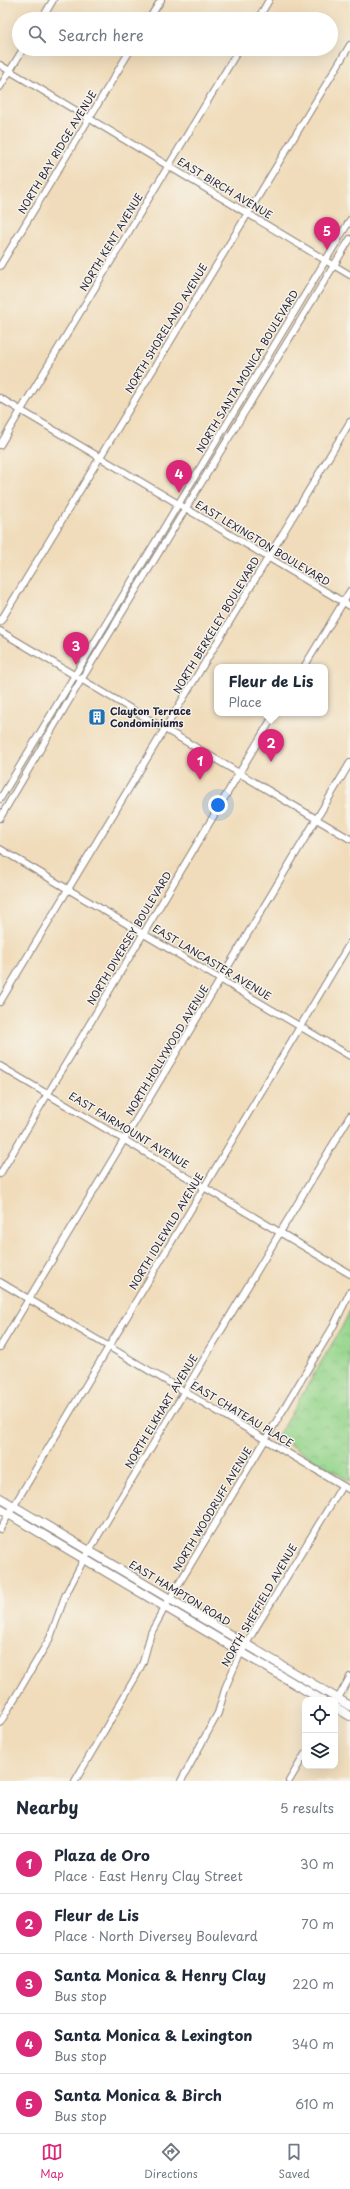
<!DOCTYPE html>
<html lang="en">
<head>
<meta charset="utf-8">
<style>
  :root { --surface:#fff; --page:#f2f2f3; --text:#1f2937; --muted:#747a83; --line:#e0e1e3; --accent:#db2777 }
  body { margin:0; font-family:"Playpen Sans",sans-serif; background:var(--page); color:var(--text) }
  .controls { position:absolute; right:12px; bottom:12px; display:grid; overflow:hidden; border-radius:8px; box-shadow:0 4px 16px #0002 }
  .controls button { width:36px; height:36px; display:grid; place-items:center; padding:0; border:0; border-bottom:1px solid var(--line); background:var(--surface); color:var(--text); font:20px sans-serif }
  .you { position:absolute; left:218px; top:805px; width:14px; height:14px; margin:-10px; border:3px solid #fff; border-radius:50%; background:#1a73e8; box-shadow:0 0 0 6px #1a73e833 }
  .badge { display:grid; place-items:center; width:26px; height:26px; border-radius:50%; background:var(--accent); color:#fff; font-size:13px; font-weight:700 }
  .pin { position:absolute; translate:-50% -33px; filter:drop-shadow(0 1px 2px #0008) }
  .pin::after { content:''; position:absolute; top:21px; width:14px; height:12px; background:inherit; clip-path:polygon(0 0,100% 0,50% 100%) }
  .popup { position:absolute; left:214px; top:664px; width:114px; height:52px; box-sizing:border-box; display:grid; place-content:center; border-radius:8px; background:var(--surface); filter:drop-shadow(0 1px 3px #0005); font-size:13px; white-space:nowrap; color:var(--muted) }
  .popup b { font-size:15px; color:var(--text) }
  .popup::after { content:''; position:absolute; left:50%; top:100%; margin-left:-8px; border:8px solid transparent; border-top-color:var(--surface) }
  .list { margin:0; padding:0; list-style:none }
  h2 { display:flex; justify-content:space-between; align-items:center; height:52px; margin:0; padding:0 16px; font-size:17px }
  h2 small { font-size:13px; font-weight:400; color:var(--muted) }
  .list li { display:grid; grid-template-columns:26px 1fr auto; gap:12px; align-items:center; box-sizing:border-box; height:60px; padding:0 16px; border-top:1px solid var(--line) }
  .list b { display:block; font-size:15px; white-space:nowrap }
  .list p { margin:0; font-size:13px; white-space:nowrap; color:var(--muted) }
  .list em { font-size:13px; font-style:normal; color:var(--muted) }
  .icon { flex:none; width:22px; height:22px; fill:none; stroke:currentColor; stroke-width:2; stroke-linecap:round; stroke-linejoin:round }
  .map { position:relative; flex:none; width:350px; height:1781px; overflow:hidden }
  .search { position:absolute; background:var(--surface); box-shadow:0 4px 16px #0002; left:12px; right:12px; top:12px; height:44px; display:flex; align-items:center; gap:10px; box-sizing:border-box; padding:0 14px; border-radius:22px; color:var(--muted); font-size:15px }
  .sheet { height:352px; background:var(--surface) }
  nav { display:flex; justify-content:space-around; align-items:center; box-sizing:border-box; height:56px; border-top:1px solid var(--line); background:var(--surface); font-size:11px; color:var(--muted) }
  nav a { display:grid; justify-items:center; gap:2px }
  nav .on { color:var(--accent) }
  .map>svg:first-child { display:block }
  .park { fill:url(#park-crowns); stroke:#5c7c64 }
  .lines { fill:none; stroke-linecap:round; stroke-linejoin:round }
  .minor-casing { stroke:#897f7a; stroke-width:8 }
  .major-casing { stroke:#897f7a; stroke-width:10 }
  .minor { stroke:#fff; stroke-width:6 }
  .major { stroke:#fff; stroke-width:8 }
  .labels { text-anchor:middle; stroke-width:3; stroke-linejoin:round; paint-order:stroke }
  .street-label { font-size:10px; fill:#22223b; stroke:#f7f3e8 }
  .poi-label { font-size:10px; font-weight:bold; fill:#22223b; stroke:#f7f3e8; text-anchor:start }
</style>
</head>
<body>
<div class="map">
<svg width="350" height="1781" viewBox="0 0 350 1781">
  <defs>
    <pattern id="park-crowns" width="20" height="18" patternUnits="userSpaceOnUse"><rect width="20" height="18" fill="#96d68d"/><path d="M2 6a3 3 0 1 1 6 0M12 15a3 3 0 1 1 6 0" fill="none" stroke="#81b77b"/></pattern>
  </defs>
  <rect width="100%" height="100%" fill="#f7f3e8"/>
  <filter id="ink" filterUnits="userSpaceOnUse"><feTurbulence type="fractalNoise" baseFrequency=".025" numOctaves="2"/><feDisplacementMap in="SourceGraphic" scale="8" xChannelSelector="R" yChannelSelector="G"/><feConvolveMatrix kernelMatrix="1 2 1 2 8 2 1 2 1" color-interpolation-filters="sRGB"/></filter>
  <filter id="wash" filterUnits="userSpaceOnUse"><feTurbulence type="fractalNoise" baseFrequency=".012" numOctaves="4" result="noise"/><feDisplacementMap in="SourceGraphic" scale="16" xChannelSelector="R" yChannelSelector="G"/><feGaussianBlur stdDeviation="0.9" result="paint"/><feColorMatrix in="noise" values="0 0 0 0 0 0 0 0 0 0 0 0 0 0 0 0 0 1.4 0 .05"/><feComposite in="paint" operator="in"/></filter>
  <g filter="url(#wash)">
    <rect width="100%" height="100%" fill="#f0dcba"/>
    <polygon class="park" points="350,1310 350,1481 277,1437 342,1327"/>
  </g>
  <g filter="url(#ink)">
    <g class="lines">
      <g class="minor-casing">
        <g id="minor">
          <polyline points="42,19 53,0"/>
          <polyline points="149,19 161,0"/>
          <polyline points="258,19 269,0"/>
          <polyline points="0,65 350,275"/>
          <polyline points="0,87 23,49"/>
          <polyline points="0,266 131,49"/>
          <polyline points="0,398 350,606"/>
          <polyline points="0,445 239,49"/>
          <polyline points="0,622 350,45"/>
          <polyline points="0,631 350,839"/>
          <polyline points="304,667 350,591"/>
          <polyline points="0,799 350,220"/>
          <polyline points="0,818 81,680 350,239"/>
          <polyline points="0,849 350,1056"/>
          <polyline points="0,1002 350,422"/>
          <polyline points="0,1066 350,1274"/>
          <polyline points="0,1174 275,713"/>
          <polyline points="0,1282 350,1490"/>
          <polyline points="0,1347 350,763"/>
          <polyline points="0,1529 350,943"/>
          <polyline points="336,1702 350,1677"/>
          <polyline points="0,1723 50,1638 65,1596 84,1559 350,1116"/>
          <polyline points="75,1781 136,1676 143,1662 151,1633 165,1607 333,1327 350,1292"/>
          <polyline points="181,1781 218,1713 226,1686 241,1652 342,1486"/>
          <polyline points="289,1781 305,1754"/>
        </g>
      </g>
      <g class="major-casing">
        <g id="major">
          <polyline points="0,1498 350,1706"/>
          <polyline points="0,1509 322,1700"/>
          <polyline points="335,1707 350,1716"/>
        </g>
      </g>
      <use href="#minor" class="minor"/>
      <use href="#major" class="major"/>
    </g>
  </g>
  <defs>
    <g id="building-square" transform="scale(0.9)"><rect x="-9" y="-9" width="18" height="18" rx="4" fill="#1f6fb2" stroke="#f7f3e8"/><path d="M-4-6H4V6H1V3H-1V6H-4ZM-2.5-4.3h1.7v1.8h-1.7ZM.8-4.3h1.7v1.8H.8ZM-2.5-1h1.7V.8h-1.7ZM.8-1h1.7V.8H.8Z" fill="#fff"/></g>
  </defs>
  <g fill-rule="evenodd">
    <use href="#building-square" x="97" y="717"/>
  </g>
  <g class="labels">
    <g class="street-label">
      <text transform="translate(57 152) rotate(-59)" y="4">NORTH BAY RIDGE AVENUE</text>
      <text transform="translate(225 188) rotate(31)" y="4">EAST BIRCH AVENUE</text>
      <text transform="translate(111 242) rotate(-59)" y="4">NORTH KENT AVENUE</text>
      <text transform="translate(166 328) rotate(-59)" y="4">NORTH SHORELAND AVENUE</text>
      <text transform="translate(247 371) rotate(-59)" y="4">NORTH SANTA MONICA BOULEVARD</text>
      <text transform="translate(263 543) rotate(31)" y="4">EAST LEXINGTON BOULEVARD</text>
      <text transform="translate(216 625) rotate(-59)" y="4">NORTH BERKELEY BOULEVARD</text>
      <text transform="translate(129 938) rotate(-59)" y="4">NORTH DIVERSEY BOULEVARD</text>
      <text transform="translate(212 962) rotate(31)" y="4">EAST LANCASTER AVENUE</text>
      <text transform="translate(167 1050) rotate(-59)" y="4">NORTH HOLLYWOOD AVENUE</text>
      <text transform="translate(129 1130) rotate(31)" y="4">EAST FAIRMOUNT AVENUE</text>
      <text transform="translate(166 1231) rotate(-59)" y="4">NORTH IDLEWILD AVENUE</text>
      <text transform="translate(161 1411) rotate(-59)" y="4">NORTH ELKHART AVENUE</text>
      <text transform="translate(242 1414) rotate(31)" y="4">EAST CHATEAU PLACE</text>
      <text transform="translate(212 1509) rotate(-59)" y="4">NORTH WOODRUFF AVENUE</text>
      <text transform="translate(180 1593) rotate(31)" y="4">EAST HAMPTON ROAD</text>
      <text transform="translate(259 1605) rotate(-60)" y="4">NORTH SHEFFIELD AVENUE</text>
    </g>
    <g class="poi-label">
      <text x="110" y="715">Clayton Terrace<tspan x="110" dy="12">Condominiums</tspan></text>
    </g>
  </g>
</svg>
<div class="controls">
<button><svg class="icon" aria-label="locate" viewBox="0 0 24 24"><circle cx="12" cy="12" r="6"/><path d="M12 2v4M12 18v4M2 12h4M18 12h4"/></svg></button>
<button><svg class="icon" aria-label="layers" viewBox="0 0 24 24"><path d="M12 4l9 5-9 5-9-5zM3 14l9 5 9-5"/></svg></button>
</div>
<div class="you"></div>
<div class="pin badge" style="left:200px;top:780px">1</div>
<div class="pin badge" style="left:271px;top:762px">2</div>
<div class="popup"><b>Fleur de Lis</b>Place</div>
<div class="pin badge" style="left:76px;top:665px">3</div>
<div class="pin badge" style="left:179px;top:493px">4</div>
<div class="pin badge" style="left:327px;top:250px">5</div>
<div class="search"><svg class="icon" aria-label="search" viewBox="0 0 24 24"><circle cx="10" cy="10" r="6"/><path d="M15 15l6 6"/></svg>Search here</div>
</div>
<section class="sheet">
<h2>Nearby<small>5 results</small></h2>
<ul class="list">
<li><span class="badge">1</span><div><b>Plaza de Oro</b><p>Place · East Henry Clay Street</p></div><em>30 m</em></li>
<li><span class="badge">2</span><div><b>Fleur de Lis</b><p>Place · North Diversey Boulevard</p></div><em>70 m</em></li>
<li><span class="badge">3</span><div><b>Santa Monica &amp; Henry Clay</b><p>Bus stop</p></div><em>220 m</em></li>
<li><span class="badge">4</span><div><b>Santa Monica &amp; Lexington</b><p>Bus stop</p></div><em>340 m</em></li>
<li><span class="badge">5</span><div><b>Santa Monica &amp; Birch</b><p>Bus stop</p></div><em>610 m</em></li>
</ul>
</section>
<nav>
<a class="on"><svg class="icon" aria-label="map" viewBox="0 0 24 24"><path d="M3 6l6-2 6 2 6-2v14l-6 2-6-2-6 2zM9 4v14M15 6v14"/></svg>Map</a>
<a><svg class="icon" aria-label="directions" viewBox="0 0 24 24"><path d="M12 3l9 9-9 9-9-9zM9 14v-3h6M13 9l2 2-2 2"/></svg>Directions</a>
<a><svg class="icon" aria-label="saved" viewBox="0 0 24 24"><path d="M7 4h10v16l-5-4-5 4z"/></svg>Saved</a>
</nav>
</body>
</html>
